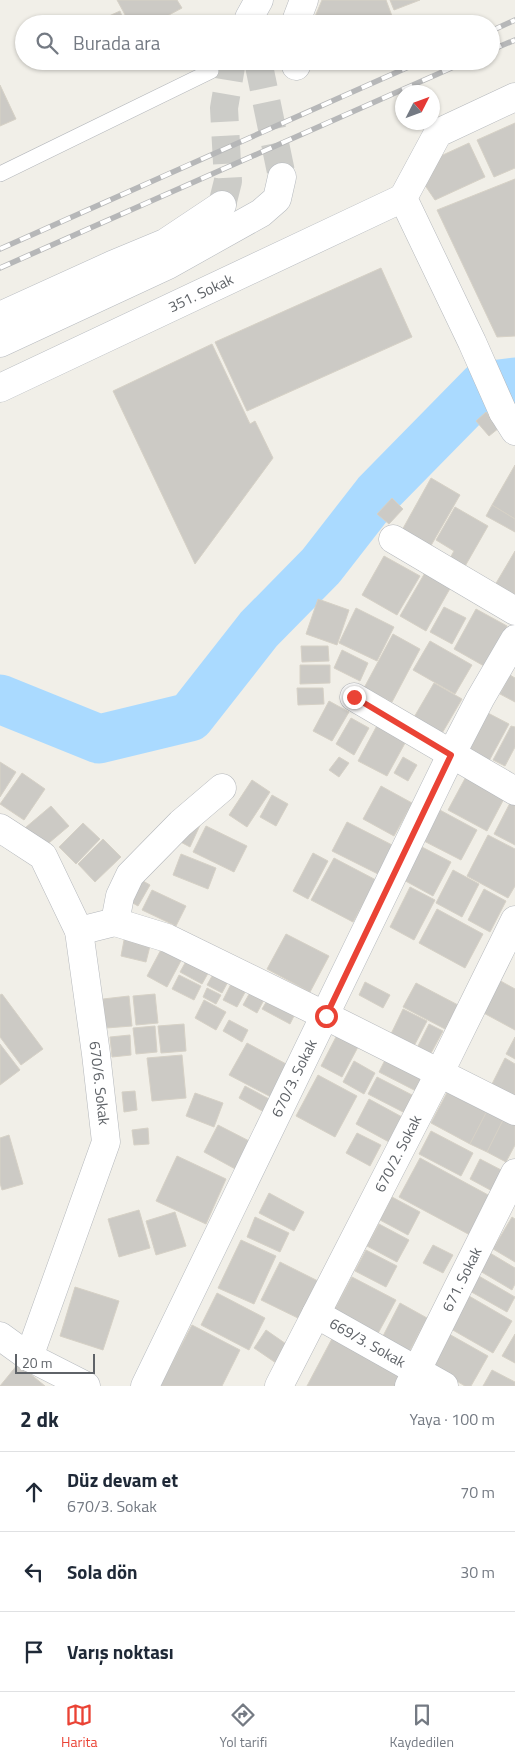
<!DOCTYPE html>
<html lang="tr">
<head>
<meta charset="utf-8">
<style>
  :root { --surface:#fff; --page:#f2f2f3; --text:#1f2937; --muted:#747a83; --line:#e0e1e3; --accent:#ea4335 }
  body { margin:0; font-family:"Titillium Web",sans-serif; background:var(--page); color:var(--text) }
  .compass { position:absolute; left:395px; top:85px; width:45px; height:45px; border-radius:50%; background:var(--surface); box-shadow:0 1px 4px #0004; rotate:48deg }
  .scale { position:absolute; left:15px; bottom:12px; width:80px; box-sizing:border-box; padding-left:5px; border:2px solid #5f6368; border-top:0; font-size:14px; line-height:18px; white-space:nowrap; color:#5f6368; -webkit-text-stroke:4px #fff; paint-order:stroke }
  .stop { position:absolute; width:15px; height:15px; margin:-11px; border:4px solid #ea4335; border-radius:50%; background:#fff }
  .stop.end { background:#ea4335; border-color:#fff; box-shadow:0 1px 5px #0008 }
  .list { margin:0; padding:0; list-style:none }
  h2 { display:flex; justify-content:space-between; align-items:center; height:65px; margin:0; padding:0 20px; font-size:21px }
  h2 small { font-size:16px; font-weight:400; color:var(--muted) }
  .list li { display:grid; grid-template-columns:32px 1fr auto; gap:15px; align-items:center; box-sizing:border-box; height:80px; padding:0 20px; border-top:1px solid var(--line) }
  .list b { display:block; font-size:19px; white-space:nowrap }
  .list p { margin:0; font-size:16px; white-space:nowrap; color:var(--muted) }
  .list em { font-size:16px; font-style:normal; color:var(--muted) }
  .icon { flex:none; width:28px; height:28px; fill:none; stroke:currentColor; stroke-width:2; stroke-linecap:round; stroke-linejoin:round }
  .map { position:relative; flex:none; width:515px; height:1386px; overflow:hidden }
  .search { position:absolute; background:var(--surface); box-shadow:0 1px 4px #0004; left:15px; right:15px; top:15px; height:55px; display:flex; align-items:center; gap:12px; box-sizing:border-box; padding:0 18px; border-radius:28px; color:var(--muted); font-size:19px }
  .sheet { height:305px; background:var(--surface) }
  nav { display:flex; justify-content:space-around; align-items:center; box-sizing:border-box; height:70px; border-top:1px solid var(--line); background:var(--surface); font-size:14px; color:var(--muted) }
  nav a { display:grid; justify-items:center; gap:2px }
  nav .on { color:var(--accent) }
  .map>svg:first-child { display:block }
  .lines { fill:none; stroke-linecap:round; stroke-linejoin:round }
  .river { stroke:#aadaff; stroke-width:49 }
  .building { fill:#cccac5; stroke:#d6d1c6 }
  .secondary-tunnel { stroke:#ccccc8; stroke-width:28; stroke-dasharray:28 14; stroke-linecap:butt }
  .lane-casing { stroke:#b5b8bc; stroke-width:16 }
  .street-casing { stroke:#b5b8bc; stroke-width:29 }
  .secondary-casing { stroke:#b6babf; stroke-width:29 }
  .lane { stroke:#fff; stroke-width:15 }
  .street { stroke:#fff; stroke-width:28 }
  .secondary { stroke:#fff; stroke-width:28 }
  .rail-casing { stroke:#b6b7b8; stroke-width:5.5 }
  .rail { stroke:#fff; stroke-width:4; stroke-dasharray:11; stroke-linecap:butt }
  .route { stroke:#ea4335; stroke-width:6 }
  .labels { text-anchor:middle; stroke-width:4; stroke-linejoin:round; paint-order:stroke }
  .street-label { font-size:15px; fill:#5f6368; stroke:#fff }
</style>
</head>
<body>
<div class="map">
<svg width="515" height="1386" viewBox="0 0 515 1386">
  <rect width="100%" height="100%" fill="#f1efe8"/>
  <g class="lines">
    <polyline class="river" points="0,699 99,739 190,717 259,629 321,566 377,494 483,386 515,382"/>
  </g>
  <g class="building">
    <polygon points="117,0 177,0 182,8 152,24 130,24"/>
    <polygon points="322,0 386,0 392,16 371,24 315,24 314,19"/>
    <polygon points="390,0 420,0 394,10"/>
    <polygon points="120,11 125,24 100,24 98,21"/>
    <polygon points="0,85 16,119 0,126"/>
    <polygon points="515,123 515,168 494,177 477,140"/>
    <polygon points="469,143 485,177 435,200 422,181 432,160"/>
    <polygon points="515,179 515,336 497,337 437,210"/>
    <polygon points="381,268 412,337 247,411 215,342"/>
    <polygon points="212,344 250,424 255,421 273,458 195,564 113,391"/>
    <polygon points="486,412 499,428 489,436 476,421"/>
    <polygon points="515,465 515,519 492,505"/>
    <polygon points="431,478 460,495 429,549 401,532"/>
    <polygon points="392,498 403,509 389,524 377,514"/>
    <polygon points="492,505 515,519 515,532 486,516"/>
    <polygon points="455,507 488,526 464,568 449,560 454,551 436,540"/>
    <polygon points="515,551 515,597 495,585"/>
    <polygon points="384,556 420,576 397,615 362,595"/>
    <polygon points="426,571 452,585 426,631 400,616"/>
    <polygon points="318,599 349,610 337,645 306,634"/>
    <polygon points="444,607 466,618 452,644 430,632"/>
    <polygon points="356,608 394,627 377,661 339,643"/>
    <polygon points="476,609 507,626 484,666 454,649"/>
    <polygon points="393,634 420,649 392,702 364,688"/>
    <polygon points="430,641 472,665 455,694 413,670"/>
    <polygon points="301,646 328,646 329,661 302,662"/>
    <polygon points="342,650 368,663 360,681 334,668"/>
    <polygon points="300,665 330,665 330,683 300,684"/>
    <polygon points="510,675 515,678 515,702 500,694"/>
    <polygon points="434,683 462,699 441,735 413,719"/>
    <polygon points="297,688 323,688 324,704 298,705"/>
    <polygon points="329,701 349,712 332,741 313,731"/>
    <polygon points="486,712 509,724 489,761 467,749"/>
    <polygon points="351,718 369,728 354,755 336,744"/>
    <polygon points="381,718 410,734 387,776 358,761"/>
    <polygon points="511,726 515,727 515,747 505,766 493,760"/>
    <polygon points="339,757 349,763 339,777 329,770"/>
    <polygon points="403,757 417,765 408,781 394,773"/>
    <polygon points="0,762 16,772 0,797"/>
    <polygon points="22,773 45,789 24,820 0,804"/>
    <polygon points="468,773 507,793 487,831 448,810"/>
    <polygon points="252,780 270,792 247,827 229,815"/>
    <polygon points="381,786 412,803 394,836 363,819"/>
    <polygon points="272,795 288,804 276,826 260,817"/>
    <polygon points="511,801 515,803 515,845 494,834"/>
    <polygon points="51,806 69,826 43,848 25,828"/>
    <polygon points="438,809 477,830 461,860 422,840"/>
    <polygon points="347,822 398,848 384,877 332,851"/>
    <polygon points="83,823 100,839 76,864 59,847"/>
    <polygon points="201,823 190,847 175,839"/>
    <polygon points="206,826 247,846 234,872 193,852"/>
    <polygon points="488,835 515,849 515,886 508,898 467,876"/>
    <polygon points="103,839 121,857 95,882 78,864"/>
    <polygon points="418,845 451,862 433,896 400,878"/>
    <polygon points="313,853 328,861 308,899 293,891"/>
    <polygon points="181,854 216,868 208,889 173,875"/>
    <polygon points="334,858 376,880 353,922 311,900"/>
    <polygon points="453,870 479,884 462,917 436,903"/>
    <polygon points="136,877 150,885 138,906 124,898"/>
    <polygon points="410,887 435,900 414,940 390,927"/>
    <polygon points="484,889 506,901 490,932 468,920"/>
    <polygon points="152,890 186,906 176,926 142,910"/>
    <polygon points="437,909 483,934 465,968 419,943"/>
    <polygon points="286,934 329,956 310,992 267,969"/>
    <polygon points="125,935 151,942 146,962 121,956"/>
    <polygon points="164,944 184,955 167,987 147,976"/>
    <polygon points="189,956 211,968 202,984 180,972"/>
    <polygon points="216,969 231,976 222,993 207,985"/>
    <polygon points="179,975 201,986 194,1000 172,989"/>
    <polygon points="235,976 249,985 237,1007 223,1000"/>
    <polygon points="497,979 515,989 515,1030 480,1011"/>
    <polygon points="365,982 390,995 383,1008 359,995"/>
    <polygon points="416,983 458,1005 445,1029 403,1007"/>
    <polygon points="253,987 267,994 257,1013 243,1005"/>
    <polygon points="207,988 221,995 216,1004 203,997"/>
    <polygon points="2,994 43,1049 21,1065 0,1037 0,995"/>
    <polygon points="155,994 158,1023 136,1025 133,996"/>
    <polygon points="271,994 298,1008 290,1024 262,1009"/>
    <polygon points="129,996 132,1026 106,1028 103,999"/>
    <polygon points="204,1000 226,1012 216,1030 195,1018"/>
    <polygon points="403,1009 427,1021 413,1048 390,1036"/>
    <polygon points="229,1020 248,1030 242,1042 223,1031"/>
    <polygon points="184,1024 186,1051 161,1053 158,1026"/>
    <polygon points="429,1024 443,1031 430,1055 417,1048"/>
    <polygon points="155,1026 157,1052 136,1054 133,1028"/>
    <polygon points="130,1035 131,1055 112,1057 110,1037"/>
    <polygon points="337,1035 358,1047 342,1077 321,1066"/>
    <polygon points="515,1037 515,1059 506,1054"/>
    <polygon points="247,1043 288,1065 271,1097 229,1075"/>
    <polygon points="0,1044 20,1070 0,1085"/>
    <polygon points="182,1055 186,1098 152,1101 147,1058"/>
    <polygon points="386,1058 423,1077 416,1091 379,1072"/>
    <polygon points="505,1058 515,1064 515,1106 488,1092"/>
    <polygon points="354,1061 375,1073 364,1094 343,1082"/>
    <polygon points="318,1075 357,1096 335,1137 296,1116"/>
    <polygon points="377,1077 414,1096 405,1113 368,1094"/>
    <polygon points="245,1086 271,1100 264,1112 239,1098"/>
    <polygon points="450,1087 489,1107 470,1144 431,1123"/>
    <polygon points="135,1091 137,1110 124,1112 122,1092"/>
    <polygon points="195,1093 223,1103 214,1127 186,1116"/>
    <polygon points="369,1099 402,1117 389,1142 356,1124"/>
    <polygon points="489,1107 505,1116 487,1152 470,1144"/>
    <polygon points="505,1116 515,1121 515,1145 506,1162 487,1152"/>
    <polygon points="218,1125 253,1143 239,1171 204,1152"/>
    <polygon points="148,1128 149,1144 134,1145 132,1130"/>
    <polygon points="431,1131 473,1153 461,1176 419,1154"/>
    <polygon points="357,1133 381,1145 370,1166 346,1153"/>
    <polygon points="9,1135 23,1184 2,1190 0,1183 0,1138"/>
    <polygon points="177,1156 226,1179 206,1224 156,1201"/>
    <polygon points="420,1158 490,1196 470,1235 399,1197"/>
    <polygon points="480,1159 505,1172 494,1192 470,1179"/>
    <polygon points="269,1193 304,1212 294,1231 259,1213"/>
    <polygon points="392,1197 420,1212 408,1235 380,1220"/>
    <polygon points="139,1210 150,1248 119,1257 108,1219"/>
    <polygon points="175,1212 186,1246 156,1255 146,1221"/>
    <polygon points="255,1217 289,1233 280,1252 247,1237"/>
    <polygon points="512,1217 515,1219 515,1262 493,1249"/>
    <polygon points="379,1224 409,1240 397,1262 367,1246"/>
    <polygon points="241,1240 276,1256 254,1304 218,1288"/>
    <polygon points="433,1245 453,1255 443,1273 423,1263"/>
    <polygon points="366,1250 397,1266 386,1287 355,1271"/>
    <polygon points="490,1253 515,1268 515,1284 512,1290 480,1271"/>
    <polygon points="280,1262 320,1282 302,1320 261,1300"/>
    <polygon points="477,1275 515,1297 507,1312 468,1290"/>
    <polygon points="352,1277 396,1300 375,1339 331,1316"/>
    <polygon points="75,1287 119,1301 103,1350 60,1336"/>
    <polygon points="217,1293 265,1318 249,1350 201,1325"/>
    <polygon points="469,1296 512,1321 493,1353 451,1329"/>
    <polygon points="400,1303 427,1318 409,1352 382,1338"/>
    <polygon points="192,1325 240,1350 222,1386 160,1386"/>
    <polygon points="266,1330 289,1346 276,1363 254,1348"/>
    <polygon points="335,1333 405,1370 397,1386 307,1386"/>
    <polygon points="449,1334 488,1356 471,1386 465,1386 431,1366"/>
    <polygon points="515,1334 515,1363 502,1356"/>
    <polygon points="18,1364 45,1386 0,1386"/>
    <polygon points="492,1370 515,1382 515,1386 483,1386"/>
  </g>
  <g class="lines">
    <g class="secondary-tunnel">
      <polyline points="258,61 282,177"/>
      <polyline points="222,205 228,181 224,108 232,61"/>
    </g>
    <g class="lane-casing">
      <polyline id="lane" points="0,174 211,71"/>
    </g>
    <g class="street-casing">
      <g id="street">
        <polyline points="295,24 304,0"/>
        <polyline points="295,61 296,66"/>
        <polyline points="503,412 472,342 403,198 438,133 515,97"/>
        <polyline points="393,539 515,611"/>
        <polyline points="354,697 515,791"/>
        <path id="s1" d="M0 828 43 856 79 931 96 1054 106 1142 29 1357"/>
        <polyline points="115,922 120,896 130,875 181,823 222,788"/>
        <polyline points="79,931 115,922 167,938 326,1016 515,1111"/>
        <path id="s2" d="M316 1314 444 1386"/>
        <path id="s3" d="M279 1386 440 1072 515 920"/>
        <path id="s4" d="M409 1386 515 1173"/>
      </g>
    </g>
    <g class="secondary-casing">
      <g id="secondary">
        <polyline points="249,18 259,0"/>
        <polyline points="0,316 112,265 165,243 222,205"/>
        <polyline points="0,343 168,265 261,213 277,199 282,177"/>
        <path id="s5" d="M0 388 403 198"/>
        <polyline points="503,412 515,431"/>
        <polyline points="0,1336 29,1357 86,1386"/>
        <path id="s6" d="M145 1386 451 755 480 699 515 639"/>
      </g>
    </g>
    <use href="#lane" class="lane"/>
    <use href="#street" class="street"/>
    <use href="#secondary" class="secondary"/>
    <g class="rail-casing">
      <g id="rail">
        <polyline points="491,31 515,20"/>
        <polyline points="491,50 515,40"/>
        <polyline points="0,249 422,61"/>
        <polyline points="0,268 467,61"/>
      </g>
    </g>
    <use href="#rail" class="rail"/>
  </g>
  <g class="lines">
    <polyline class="route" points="326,1016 451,755 354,697"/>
  </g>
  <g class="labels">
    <g class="street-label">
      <text dy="5" stroke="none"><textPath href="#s5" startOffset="222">351. Sokak</textPath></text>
      <text dy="5" stroke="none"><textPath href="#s6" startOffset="342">670/3. Sokak</textPath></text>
      <text dy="5" stroke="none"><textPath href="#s1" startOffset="288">670/6. Sokak</textPath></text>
      <text dy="5" stroke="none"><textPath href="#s3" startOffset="261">670/2. Sokak</textPath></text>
      <text dy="5" stroke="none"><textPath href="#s4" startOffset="119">671. Sokak</textPath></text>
      <text dy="5" stroke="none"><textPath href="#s2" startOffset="59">669/3. Sokak</textPath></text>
    </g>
  </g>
</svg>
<svg class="compass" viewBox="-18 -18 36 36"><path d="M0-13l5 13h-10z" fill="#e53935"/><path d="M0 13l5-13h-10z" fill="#747a83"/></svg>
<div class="scale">20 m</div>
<div class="stop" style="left:326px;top:1016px"></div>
<div class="stop end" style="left:354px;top:697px"></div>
<div class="search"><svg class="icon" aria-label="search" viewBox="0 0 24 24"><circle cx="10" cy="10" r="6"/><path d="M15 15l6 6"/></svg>Burada ara</div>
</div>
<section class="sheet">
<h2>2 dk<small>Yaya · 100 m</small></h2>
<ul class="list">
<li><svg class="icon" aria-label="ahead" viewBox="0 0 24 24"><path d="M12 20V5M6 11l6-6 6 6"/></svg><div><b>Düz devam et</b><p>670/3. Sokak</p></div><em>70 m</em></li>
<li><svg class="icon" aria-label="left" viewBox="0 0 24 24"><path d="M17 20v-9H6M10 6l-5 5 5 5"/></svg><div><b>Sola dön</b></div><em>30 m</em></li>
<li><svg class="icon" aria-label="arrive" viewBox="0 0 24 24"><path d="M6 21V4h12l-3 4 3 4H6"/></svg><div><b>Varış noktası</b></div></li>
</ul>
</section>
<nav>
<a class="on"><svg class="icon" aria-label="map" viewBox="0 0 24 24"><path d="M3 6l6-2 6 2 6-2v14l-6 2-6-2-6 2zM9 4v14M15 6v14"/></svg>Harita</a>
<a><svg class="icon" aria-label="directions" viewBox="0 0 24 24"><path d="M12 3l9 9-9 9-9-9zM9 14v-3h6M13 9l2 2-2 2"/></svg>Yol tarifi</a>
<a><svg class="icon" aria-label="saved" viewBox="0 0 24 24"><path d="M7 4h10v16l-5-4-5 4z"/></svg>Kaydedilen</a>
</nav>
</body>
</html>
